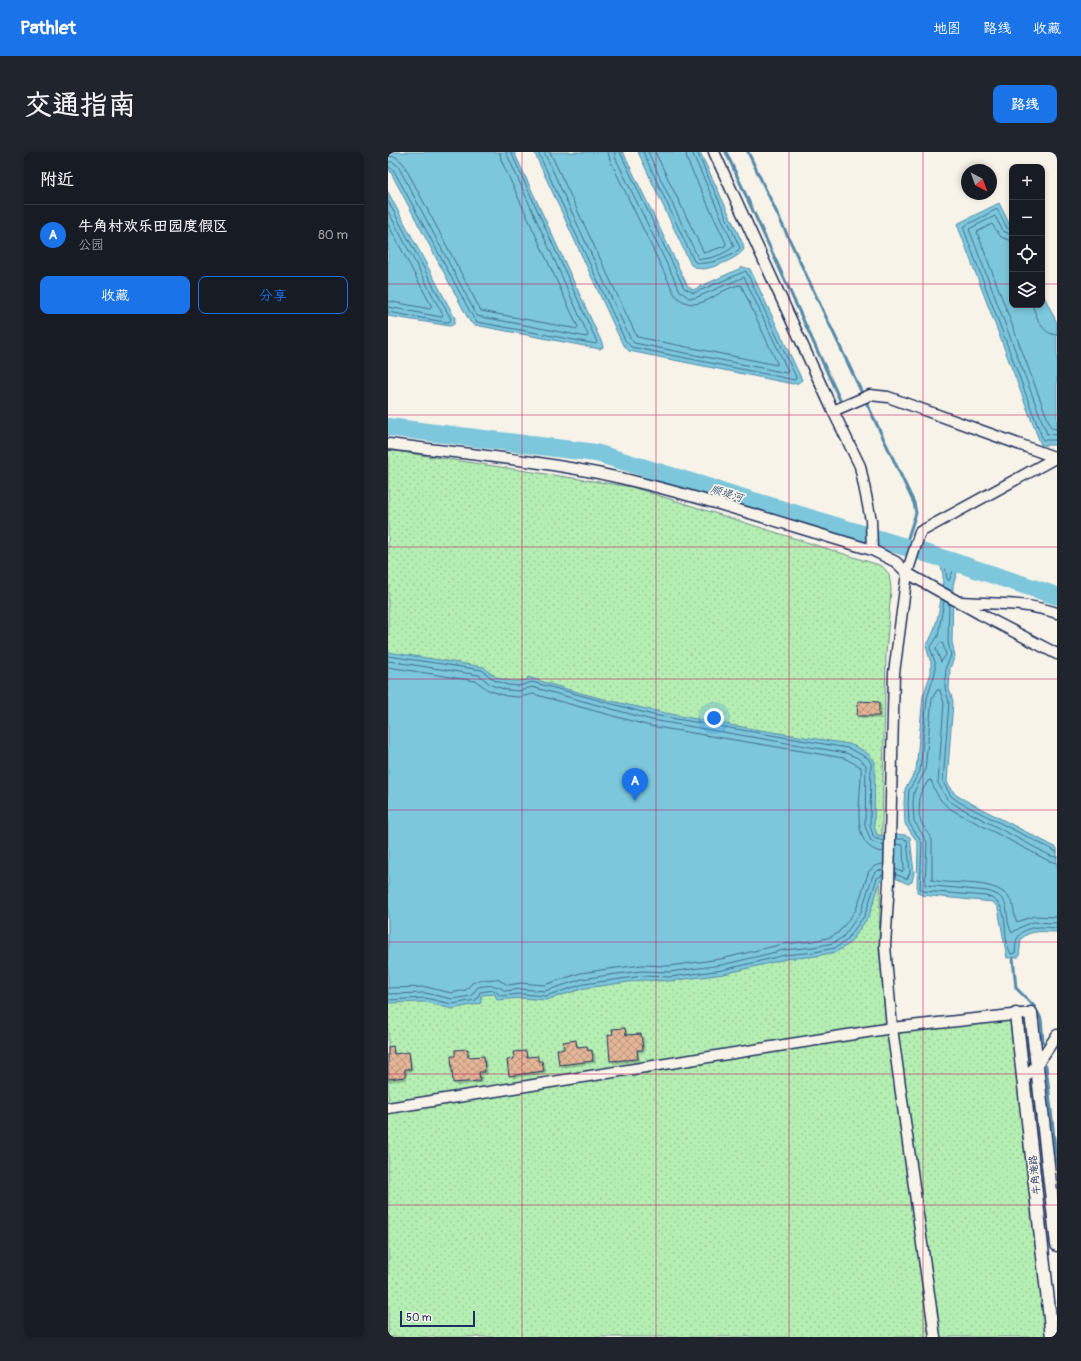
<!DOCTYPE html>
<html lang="zh">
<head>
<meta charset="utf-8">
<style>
  :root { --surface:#171b24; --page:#20242c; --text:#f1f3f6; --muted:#9ea1a6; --line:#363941; --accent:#1a73e8 }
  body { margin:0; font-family:Pangolin,"LXGW WenKai TC",sans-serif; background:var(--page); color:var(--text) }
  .controls { position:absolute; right:12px; top:12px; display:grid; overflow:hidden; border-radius:8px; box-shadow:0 2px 6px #0003 }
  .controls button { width:36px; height:36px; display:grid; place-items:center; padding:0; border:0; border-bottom:1px solid var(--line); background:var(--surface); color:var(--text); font:20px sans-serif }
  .compass { position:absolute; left:573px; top:12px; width:36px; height:36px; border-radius:50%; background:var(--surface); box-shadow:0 2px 6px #0003; rotate:139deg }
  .scale { position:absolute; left:12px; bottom:10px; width:75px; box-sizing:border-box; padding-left:4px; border:2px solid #1b2f5e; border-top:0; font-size:11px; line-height:14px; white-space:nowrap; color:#1b2f5e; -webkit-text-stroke:3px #f7f3e8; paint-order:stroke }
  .you { position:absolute; left:326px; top:566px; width:14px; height:14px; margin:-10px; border:3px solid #fff; border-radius:50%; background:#1a73e8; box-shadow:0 0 0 6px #1a73e833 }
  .badge { display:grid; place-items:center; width:26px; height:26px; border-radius:50%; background:var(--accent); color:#fff; font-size:13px; font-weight:700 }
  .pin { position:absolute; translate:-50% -33px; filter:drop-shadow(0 1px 2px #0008) }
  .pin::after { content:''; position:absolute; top:21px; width:14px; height:12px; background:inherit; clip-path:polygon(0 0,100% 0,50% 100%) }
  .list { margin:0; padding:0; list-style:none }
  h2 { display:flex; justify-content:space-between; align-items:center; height:52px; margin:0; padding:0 16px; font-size:17px }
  h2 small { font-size:13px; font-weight:400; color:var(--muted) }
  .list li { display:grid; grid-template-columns:26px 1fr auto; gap:12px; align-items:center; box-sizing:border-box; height:60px; padding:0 16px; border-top:1px solid var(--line) }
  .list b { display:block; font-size:15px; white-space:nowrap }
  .list p { margin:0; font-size:13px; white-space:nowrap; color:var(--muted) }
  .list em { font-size:13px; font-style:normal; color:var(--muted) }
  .actions { display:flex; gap:8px; padding:12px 16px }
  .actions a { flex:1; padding:9px 0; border:1px solid var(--accent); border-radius:8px; text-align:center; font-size:14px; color:var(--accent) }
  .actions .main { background:var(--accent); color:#fff }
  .icon { flex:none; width:22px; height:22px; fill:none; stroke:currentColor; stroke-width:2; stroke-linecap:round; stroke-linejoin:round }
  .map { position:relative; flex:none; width:669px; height:1185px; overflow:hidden; border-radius:8px }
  header { display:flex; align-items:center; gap:24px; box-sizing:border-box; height:56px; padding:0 20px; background:var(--accent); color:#fff }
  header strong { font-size:19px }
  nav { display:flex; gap:22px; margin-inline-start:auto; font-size:14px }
  .intro { display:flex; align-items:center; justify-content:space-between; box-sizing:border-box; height:96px; padding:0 24px }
  h1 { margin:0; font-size:28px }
  .button { padding:10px 18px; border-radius:8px; background:var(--accent); color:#fff; font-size:14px; font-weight:700 }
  main { display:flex; gap:24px; padding:0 24px }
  aside { flex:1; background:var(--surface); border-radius:8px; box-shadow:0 2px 6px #0003 }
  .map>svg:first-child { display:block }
  .park { fill:url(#park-dots); stroke:#688e88 }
  .water { fill:#7bc7db; stroke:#558aa9 }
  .shadow { fill:#0003 }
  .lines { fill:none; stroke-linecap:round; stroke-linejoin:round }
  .shore { stroke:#416c90; stroke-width:1 }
  .stream { stroke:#558aa9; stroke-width:3 }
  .river { stroke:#7bc7db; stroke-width:18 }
  .building { fill:url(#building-cross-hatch); stroke:#1b2f5e }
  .minor-casing { stroke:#1b2f5e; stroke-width:13 }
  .tertiary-casing { stroke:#1b2f5e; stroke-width:15 }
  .minor { stroke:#f7f3e8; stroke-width:10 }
  .tertiary { stroke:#f7f3e8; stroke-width:12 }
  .grid { fill:none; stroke:#c2185b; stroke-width:1; stroke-opacity:0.55 }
  .labels { text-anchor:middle; stroke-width:3.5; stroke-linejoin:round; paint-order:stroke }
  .street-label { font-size:10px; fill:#1b2f5e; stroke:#f7f3e8 }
  .water-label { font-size:11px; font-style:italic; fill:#33557d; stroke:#f7f3e8 }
</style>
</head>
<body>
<header>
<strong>Pathlet</strong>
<nav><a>地图</a><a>路线</a><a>收藏</a></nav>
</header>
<div class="intro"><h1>交通指南</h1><a class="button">路线</a></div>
<main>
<aside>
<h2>附近<small></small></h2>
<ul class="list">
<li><span class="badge">A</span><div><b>牛角村欢乐田园度假区</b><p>公园</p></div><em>80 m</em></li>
</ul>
<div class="actions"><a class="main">收藏</a><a>分享</a></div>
</aside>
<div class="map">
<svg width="669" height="1185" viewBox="0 0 669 1185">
  <defs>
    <pattern id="park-dots" width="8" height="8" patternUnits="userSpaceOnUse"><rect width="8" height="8" fill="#b5eeb2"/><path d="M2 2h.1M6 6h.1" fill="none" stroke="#9bcc9c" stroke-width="1.8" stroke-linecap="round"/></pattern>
    <pattern id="building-cross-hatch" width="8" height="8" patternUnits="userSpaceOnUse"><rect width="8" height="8" fill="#e5b696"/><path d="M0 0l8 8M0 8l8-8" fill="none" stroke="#b9947e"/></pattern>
  </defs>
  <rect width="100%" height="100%" fill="#f7f3e8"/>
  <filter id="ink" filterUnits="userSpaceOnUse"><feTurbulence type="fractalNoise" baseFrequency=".025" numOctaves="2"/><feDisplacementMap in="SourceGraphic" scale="8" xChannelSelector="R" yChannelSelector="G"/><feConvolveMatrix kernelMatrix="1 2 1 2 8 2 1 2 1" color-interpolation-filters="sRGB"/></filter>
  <g filter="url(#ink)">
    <polygon class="park" points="0,298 244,335 494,414 501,422 503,437 498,503 491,796 499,882 622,868 658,1185 0,1185"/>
    <g class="water">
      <polygon points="0,0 126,0 214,191 215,195 212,197 87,173 82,170 0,15"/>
      <polygon points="146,0 235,0 299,133 305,138 355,115 362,117 414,228 410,231 405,232 241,199 234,191"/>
      <path d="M250 0H312L355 92 356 97C351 106 326 116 315 117 311 117 307 115 303 113Z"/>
      <polygon points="0,40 67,166 66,172 62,174 0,164"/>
      <polygon points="611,51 624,77 624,153 654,153 654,140 669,171 669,291 667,293 653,293 569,72"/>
      <path d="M550 405 572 412 565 433 564 490 567 504 562 516 561 537 565 549 559 630 567 642 573 646 669 696V780C655 780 643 777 633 787L631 805 619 806 610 756 605 750 533 743 529 740 530 691 517 672 516 651 517 637 528 618 535 544 543 521V511L538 494C549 480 555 442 555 423 554 417 552 411 550 405Z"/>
      <path d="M0 500 96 515C107 528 122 531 139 528L140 525C244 560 353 575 461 592 471 596 481 600 487 610L486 674 489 683C500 686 513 679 522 685L526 721 524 730 520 732 505 725 493 728 481 764 461 792 448 800 428 804 398 807 336 822 282 829 255 828 197 836 158 848 133 846 109 848 107 842 93 843V851L64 857 37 850 0 851Z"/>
    </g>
    <g class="shadow">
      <polygon points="491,551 494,554 493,567 473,566 470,563"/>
      <polygon points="237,877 239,879 240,884 253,883 256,886 257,900 251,901 252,909 226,912 223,909 221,883 226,883"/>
      <polygon points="188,889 191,896 199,895 207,902 208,911 175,916 172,913 170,898 177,897"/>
      <polygon points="4,895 7,898 8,903 21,901 23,904 25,919 19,920 19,928 0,930 0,896"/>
      <polygon points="79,898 82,901 82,906 96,905 98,907 100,922 94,923 94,931 69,934 66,931 68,905"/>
      <polygon points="138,900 141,906 149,905 152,910 157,912 158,922 125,926 122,923 127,908"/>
    </g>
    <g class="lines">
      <g class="shore">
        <polyline points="150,0 237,188 243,195 407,228 408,225 358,119 306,141 296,136 232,0"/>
        <polyline points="156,0 242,186 246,191 399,221 400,219 356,125 307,146 301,146 292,139 227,5 227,0"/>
        <path d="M162 0 249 185 389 213V211L353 133C329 135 311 167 287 143L222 8 220 0"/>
        <path d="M255 0 306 109C315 116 345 105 352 96L309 0"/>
        <path d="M260 0 310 106C317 110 340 101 346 94L304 0"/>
        <polyline points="267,0 316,101 337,94 338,91 299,8 298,0"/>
        <polyline points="0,4 8,5 15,11 93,159 189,177 190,175 113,8 112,0"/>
        <polyline points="0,10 5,10 10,14 89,164 199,185 200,183 118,0"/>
        <polyline points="0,15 5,17 86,167 89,170 208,192 209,190 123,0"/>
        <polyline points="0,49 63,167 61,170 56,170 0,160"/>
        <polyline points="0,59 55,163 53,165 0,155"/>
        <polyline points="0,72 44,155 42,157 0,149"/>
        <polyline points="624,78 619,76 609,57 575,75 655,288 669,288"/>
        <polyline points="624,83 615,79 607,64 581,77 659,282 669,283"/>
        <polyline points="624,89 613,85 604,72 589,80 663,276 669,277"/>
        <path d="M644 153C649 165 653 182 669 183"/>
        <polygon points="559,412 566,416 561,429 559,427 557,414"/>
        <path d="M556 449 550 484 542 496 547 510V521L539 546 532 619 521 638 520 651 521 671 534 691 532 737 535 739 598 744C625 751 612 783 623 802L627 801C628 796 627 789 630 785 638 772 657 775 669 776"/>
        <polyline points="561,451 560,490 563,503 558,515 557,536 561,550 555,630 563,644 571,650 669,700"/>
        <polygon points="553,490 555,492 558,503 553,510 548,497"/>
        <polyline points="0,504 94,518 106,528 120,533 131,534 144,530 265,563 460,596 480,606 483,611 482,674 486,686 496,689"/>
        <polyline points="0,509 91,523 103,533 119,538 131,539 144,535 264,568 458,601 470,606 478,613 477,674 483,689 496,694"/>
        <path d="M0 515 88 529 100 538 118 544 131 545 145 542 262 574 456 606 473 615C475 640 458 698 496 700"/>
        <path d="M669 705 663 704 569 654 559 647 550 631 556 551 552 538H549L544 547 537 619 526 640 525 651 526 669 539 690 537 733 599 739C627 746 614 763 624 781L633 775 645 770 669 771"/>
        <path d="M669 711 661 709 564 658C553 651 547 641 543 628L540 629 532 642 531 663 533 670 544 688V728C567 734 610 725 623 749 627 755 625 764 629 770L646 764 669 765"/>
        <polyline points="507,717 514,720 516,718 515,693 508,692"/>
        <polyline points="507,722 519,727 522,720 519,688 516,687 508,687"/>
        <polyline points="0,836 38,835 63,841 78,838 84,831 92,828 109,827 120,833 133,831 156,833 193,821 220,817 254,813 281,814 333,807 395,792 426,789 443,785 451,780 468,758 481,719 487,714 495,712"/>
        <path d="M0 842 37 841 64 847 83 844 90 835C101 833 109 832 117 839L133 837 157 839 194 827 221 823 254 819 281 820 334 813 396 798 426 795 445 791 455 785 473 760 485 723 489 719 495 718"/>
        <polyline points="0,848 37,846 64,852 88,848 92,840 106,838 113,844 133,842 158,844 196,832 255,824 282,825 335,818 397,803 427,800 447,796 458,789 477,763 489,726 495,723"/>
      </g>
      <g class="stream">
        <polyline points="338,0 452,248"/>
        <polyline points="360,0 526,351 528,361 517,395"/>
        <polyline points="625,806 628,836 646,854 650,861 653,867 655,890"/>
        <polyline points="658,914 669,1012"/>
      </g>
      <polyline class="river" points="0,275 208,301 560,408 669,444"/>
    </g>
    <g class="building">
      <polygon points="470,549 491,550 491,564 469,564"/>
      <polygon points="237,876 238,883 253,882 255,898 249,898 250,907 222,909 220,883 225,882 224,877"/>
      <polygon points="188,888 189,895 199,894 200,899 204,898 205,909 171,913 169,897 176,897 175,890"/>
      <polygon points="5,894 6,902 21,900 23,917 17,917 17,925 0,927 0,895"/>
      <polygon points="80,897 80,905 96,904 97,920 91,920 92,929 65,931 63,904 67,904 67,898"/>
      <polygon points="138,899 139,905 150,904 150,909 154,909 156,919 121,924 119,908 126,907 125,900"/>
    </g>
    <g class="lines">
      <g class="minor-casing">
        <g id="minor">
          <polyline points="326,0 445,259 472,314 483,368 484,398"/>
          <polyline points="445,259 482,243 500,245 669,306"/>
          <path d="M0 292C86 303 174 310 257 332 334 351 409 376 484 398L508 410 519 421 592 462 669 502"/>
          <path d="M573 450C608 452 635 450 669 461"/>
          <polyline points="635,927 649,913 669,883"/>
          <polyline points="0,956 504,876 643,861"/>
          <polyline points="547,1185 504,876 497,794 501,730 506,521 519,421 532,380 669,305"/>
        </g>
      </g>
      <g class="tertiary-casing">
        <g id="tertiary">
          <polyline points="643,861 669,1093"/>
          <polyline points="628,862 664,1185"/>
        </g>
      </g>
      <use href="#minor" class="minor"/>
      <use href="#tertiary" class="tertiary"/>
    </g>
  </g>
  <path class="grid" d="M134 0V1185M268 0V1185M401 0V1185M535 0V1185M0 132H624M654 132H669M0 263H669M0 395H669M0 527H669M0 658H669M0 790H669M0 922H669M0 1053H669"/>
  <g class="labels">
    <g class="street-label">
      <text transform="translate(646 1023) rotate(-96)" y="4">牛角淹路</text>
    </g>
    <g class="water-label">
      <text transform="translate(339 341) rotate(17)" y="4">顺堤河</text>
    </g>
  </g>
</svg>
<div class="controls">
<button>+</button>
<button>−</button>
<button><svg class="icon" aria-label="locate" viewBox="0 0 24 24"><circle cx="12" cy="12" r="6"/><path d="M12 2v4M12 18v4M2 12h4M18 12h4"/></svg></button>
<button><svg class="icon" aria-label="layers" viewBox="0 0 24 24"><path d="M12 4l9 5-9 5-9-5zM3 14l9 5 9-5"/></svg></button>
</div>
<svg class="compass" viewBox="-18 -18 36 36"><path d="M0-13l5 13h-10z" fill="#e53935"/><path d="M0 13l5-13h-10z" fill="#9ea1a6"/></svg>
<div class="scale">50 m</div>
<div class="you"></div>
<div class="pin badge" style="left:247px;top:649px">A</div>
</div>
</main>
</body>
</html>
